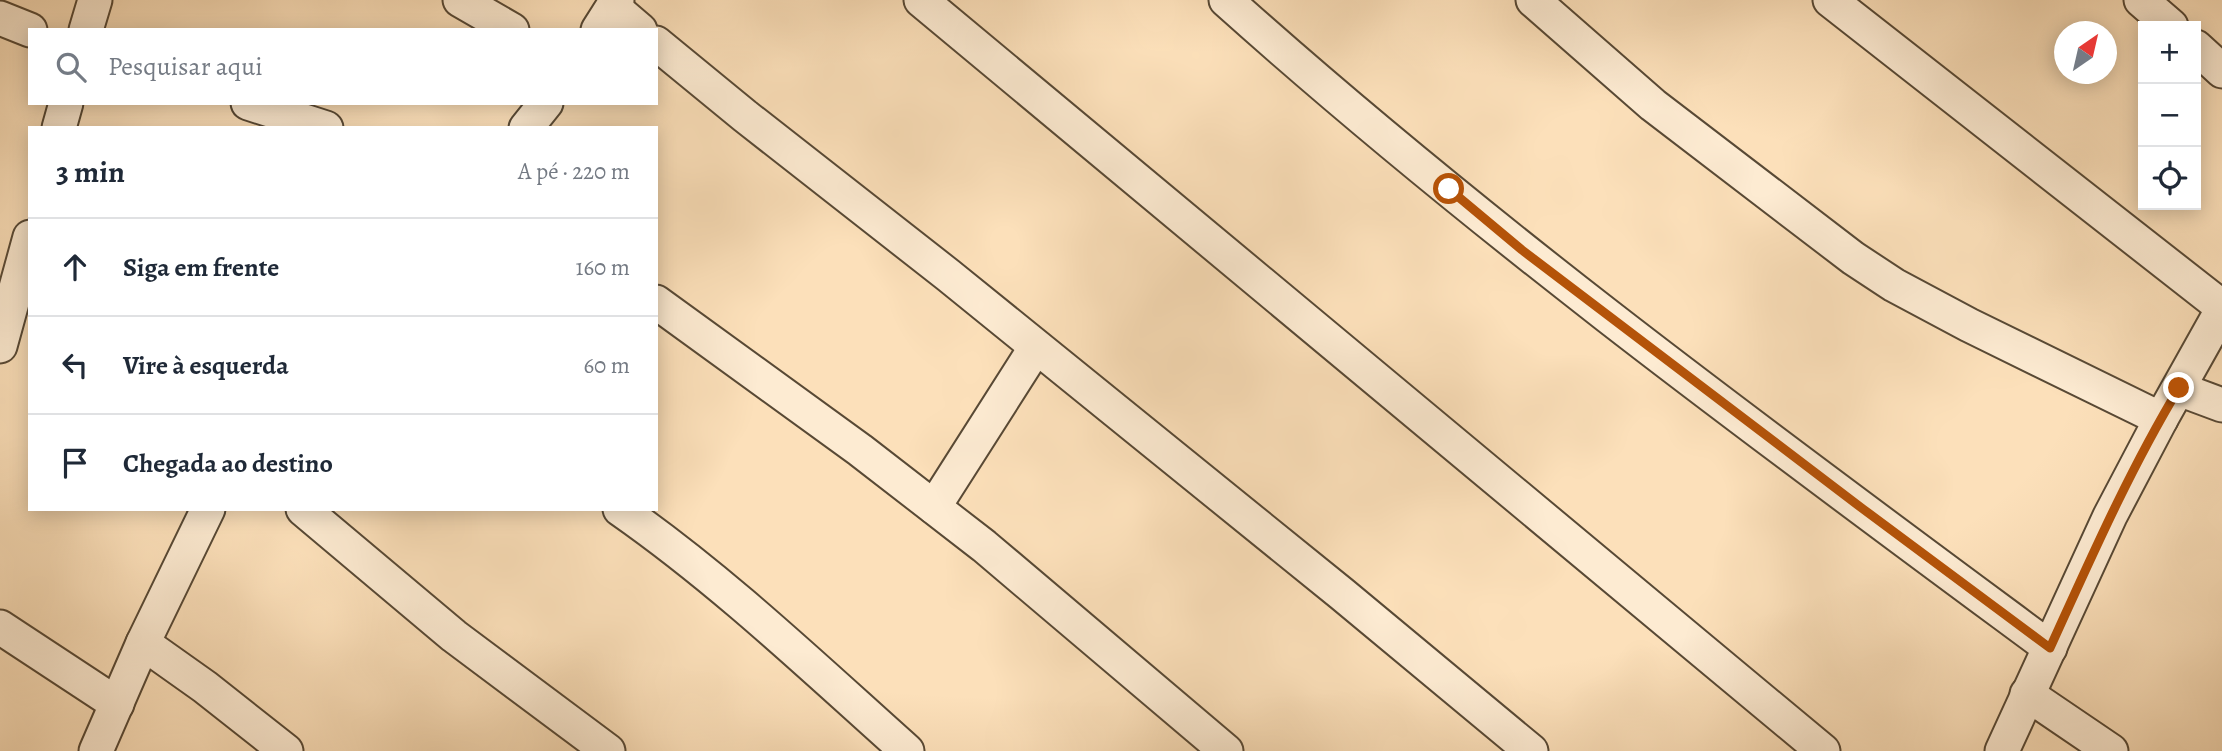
<!DOCTYPE html>
<html lang="pt">
<head>
<meta charset="utf-8">
<style>
  :root { --surface:#fff; --page:#f2f2f3; --text:#1f2937; --muted:#747a83; --line:#e0e1e3 }
  body { margin:0; font-family:Alegreya,serif; background:var(--page); color:var(--text) }
  .controls { position:absolute; right:21px; top:21px; display:grid; overflow:hidden; border-radius:0px; box-shadow:0 4px 18px #0003 }
  .controls button { width:63px; height:63px; display:grid; place-items:center; padding:0; border:0; border-bottom:2px solid var(--line); background:var(--surface); color:var(--text); font:35px sans-serif }
  .compass { position:absolute; left:2054px; top:21px; width:63px; height:63px; border-radius:50%; background:var(--surface); box-shadow:0 4px 18px #0003; rotate:34deg }
  .stop { position:absolute; width:21px; height:21px; margin:-16px; border:5px solid #b45309; border-radius:50%; background:#fff }
  .stop.end { background:#b45309; border-color:#fff; box-shadow:0 2px 7px #0008 }
  .list { margin:0; padding:0; list-style:none }
  h2 { display:flex; justify-content:space-between; align-items:center; height:91px; margin:0; padding:0 28px; font-size:30px }
  h2 small { font-size:23px; font-weight:400; color:var(--muted) }
  .list li { display:grid; grid-template-columns:46px 1fr auto; gap:21px; align-items:center; box-sizing:border-box; height:98px; padding:0 28px; border-top:2px solid var(--line) }
  .list b { display:block; font-size:26px; white-space:nowrap }
  .list em { font-size:23px; font-style:normal; color:var(--muted) }
  .icon { flex:none; width:38px; height:38px; fill:none; stroke:currentColor; stroke-width:2; stroke-linecap:round; stroke-linejoin:round }
  .map { position:relative; flex:none; width:2222px; height:751px; overflow:hidden }
  .search { position:absolute; background:var(--surface); box-shadow:0 4px 18px #0003; left:28px; top:28px; width:630px; height:77px; display:flex; align-items:center; gap:18px; box-sizing:border-box; padding:0 24px; border-radius:0px; color:var(--muted); font-size:26px }
  .panel { position:absolute; background:var(--surface); box-shadow:0 4px 18px #0003; left:28px; top:126px; width:630px; height:385px; border-radius:0px }
  .map>svg:first-child { display:block }
  .lines { fill:none; stroke-linecap:round; stroke-linejoin:round }
  .minor-casing { stroke:#584935; stroke-width:37 }
  .minor { stroke:#fdebd2; stroke-width:33 }
  .route { stroke:#b45309; stroke-width:9 }
</style>
</head>
<body>
<div class="map">
<svg width="2222" height="751" viewBox="0 0 2222 751">
  <rect width="100%" height="100%" fill="#fce0ba"/>
  <filter id="stains"><feTurbulence type="fractalNoise" baseFrequency=".00286" numOctaves="4"/><feColorMatrix values="0 0 0 0 .2 0 0 0 0 .09 0 0 0 0 .02 0 0 0 .5 -.17"/></filter>
  <radialGradient id="worn" r=".72"><stop offset=".6" stop-color="#630" stop-opacity="0"/><stop offset="1" stop-color="#630" stop-opacity=".3"/></radialGradient>
  <g class="lines">
    <g class="minor-casing">
      <g id="minor">
        <polyline points="460,0 512,30"/>
        <polyline points="921,0 1823,751"/>
        <path d="M1226 0C1486 233 1769 440 2050 648"/>
        <polyline points="1533,0 1653,105 1853,258 1894,285 1969,325 2161,419"/>
        <polyline points="1830,0 2222,307"/>
        <polyline points="2141,0 2171,26"/>
        <polyline points="613,7 640,30"/>
        <polyline points="0,18 30,30"/>
        <polyline points="86,30 95,0"/>
        <polyline points="598,30 617,0"/>
        <polyline points="656,43 745,116 948,275 1342,594 1531,751"/>
        <polyline points="2196,47 2222,71"/>
        <polyline points="248,103 326,128"/>
        <polyline points="59,128 66,103"/>
        <polyline points="526,128 546,103"/>
        <polyline points="656,302 860,450 984,546 1226,751"/>
        <polyline points="0,346 30,237"/>
        <polyline points="2179,389 2222,405"/>
        <polyline points="934,507 1036,347"/>
        <polyline points="303,509 454,636 608,751"/>
        <path d="M620 509C723 581 814 668 907 751"/>
        <polyline points="0,627 117,704"/>
        <polyline points="143,643 205,687 286,751"/>
        <polyline points="2027,694 2111,751"/>
        <polyline points="96,751 143,643 208,509"/>
        <polyline points="2002,751 2110,516 2161,419 2222,310"/>
      </g>
    </g>
    <use href="#minor" class="minor"/>
  </g>
  <g class="lines">
    <path class="route" d="M1449 189 1522 250 1863 509 2050 648C2090 560 2129 471 2179 388"/>
  </g>
  <rect width="100%" height="100%" filter="url(#stains)"/>
  <rect width="100%" height="100%" fill="url(#worn)"/>
</svg>
<div class="controls">
<button>+</button>
<button>−</button>
<button><svg class="icon" aria-label="locate" viewBox="0 0 24 24"><circle cx="12" cy="12" r="6"/><path d="M12 2v4M12 18v4M2 12h4M18 12h4"/></svg></button>
</div>
<svg class="compass" viewBox="-18 -18 36 36"><path d="M0-13l5 13h-10z" fill="#e53935"/><path d="M0 13l5-13h-10z" fill="#747a83"/></svg>
<div class="stop" style="left:1449px;top:189px"></div>
<div class="stop end" style="left:2179px;top:388px"></div>
<div class="search"><svg class="icon" aria-label="search" viewBox="0 0 24 24"><circle cx="10" cy="10" r="6"/><path d="M15 15l6 6"/></svg>Pesquisar aqui</div>
<section class="panel">
<h2>3 min<small>A pé · 220 m</small></h2>
<ul class="list">
<li><svg class="icon" aria-label="ahead" viewBox="0 0 24 24"><path d="M12 20V5M6 11l6-6 6 6"/></svg><div><b>Siga em frente</b></div><em>160 m</em></li>
<li><svg class="icon" aria-label="left" viewBox="0 0 24 24"><path d="M17 20v-9H6M10 6l-5 5 5 5"/></svg><div><b>Vire à esquerda</b></div><em>60 m</em></li>
<li><svg class="icon" aria-label="arrive" viewBox="0 0 24 24"><path d="M6 21V4h12l-3 4 3 4H6"/></svg><div><b>Chegada ao destino</b></div></li>
</ul>
</section>
</div>
</body>
</html>
